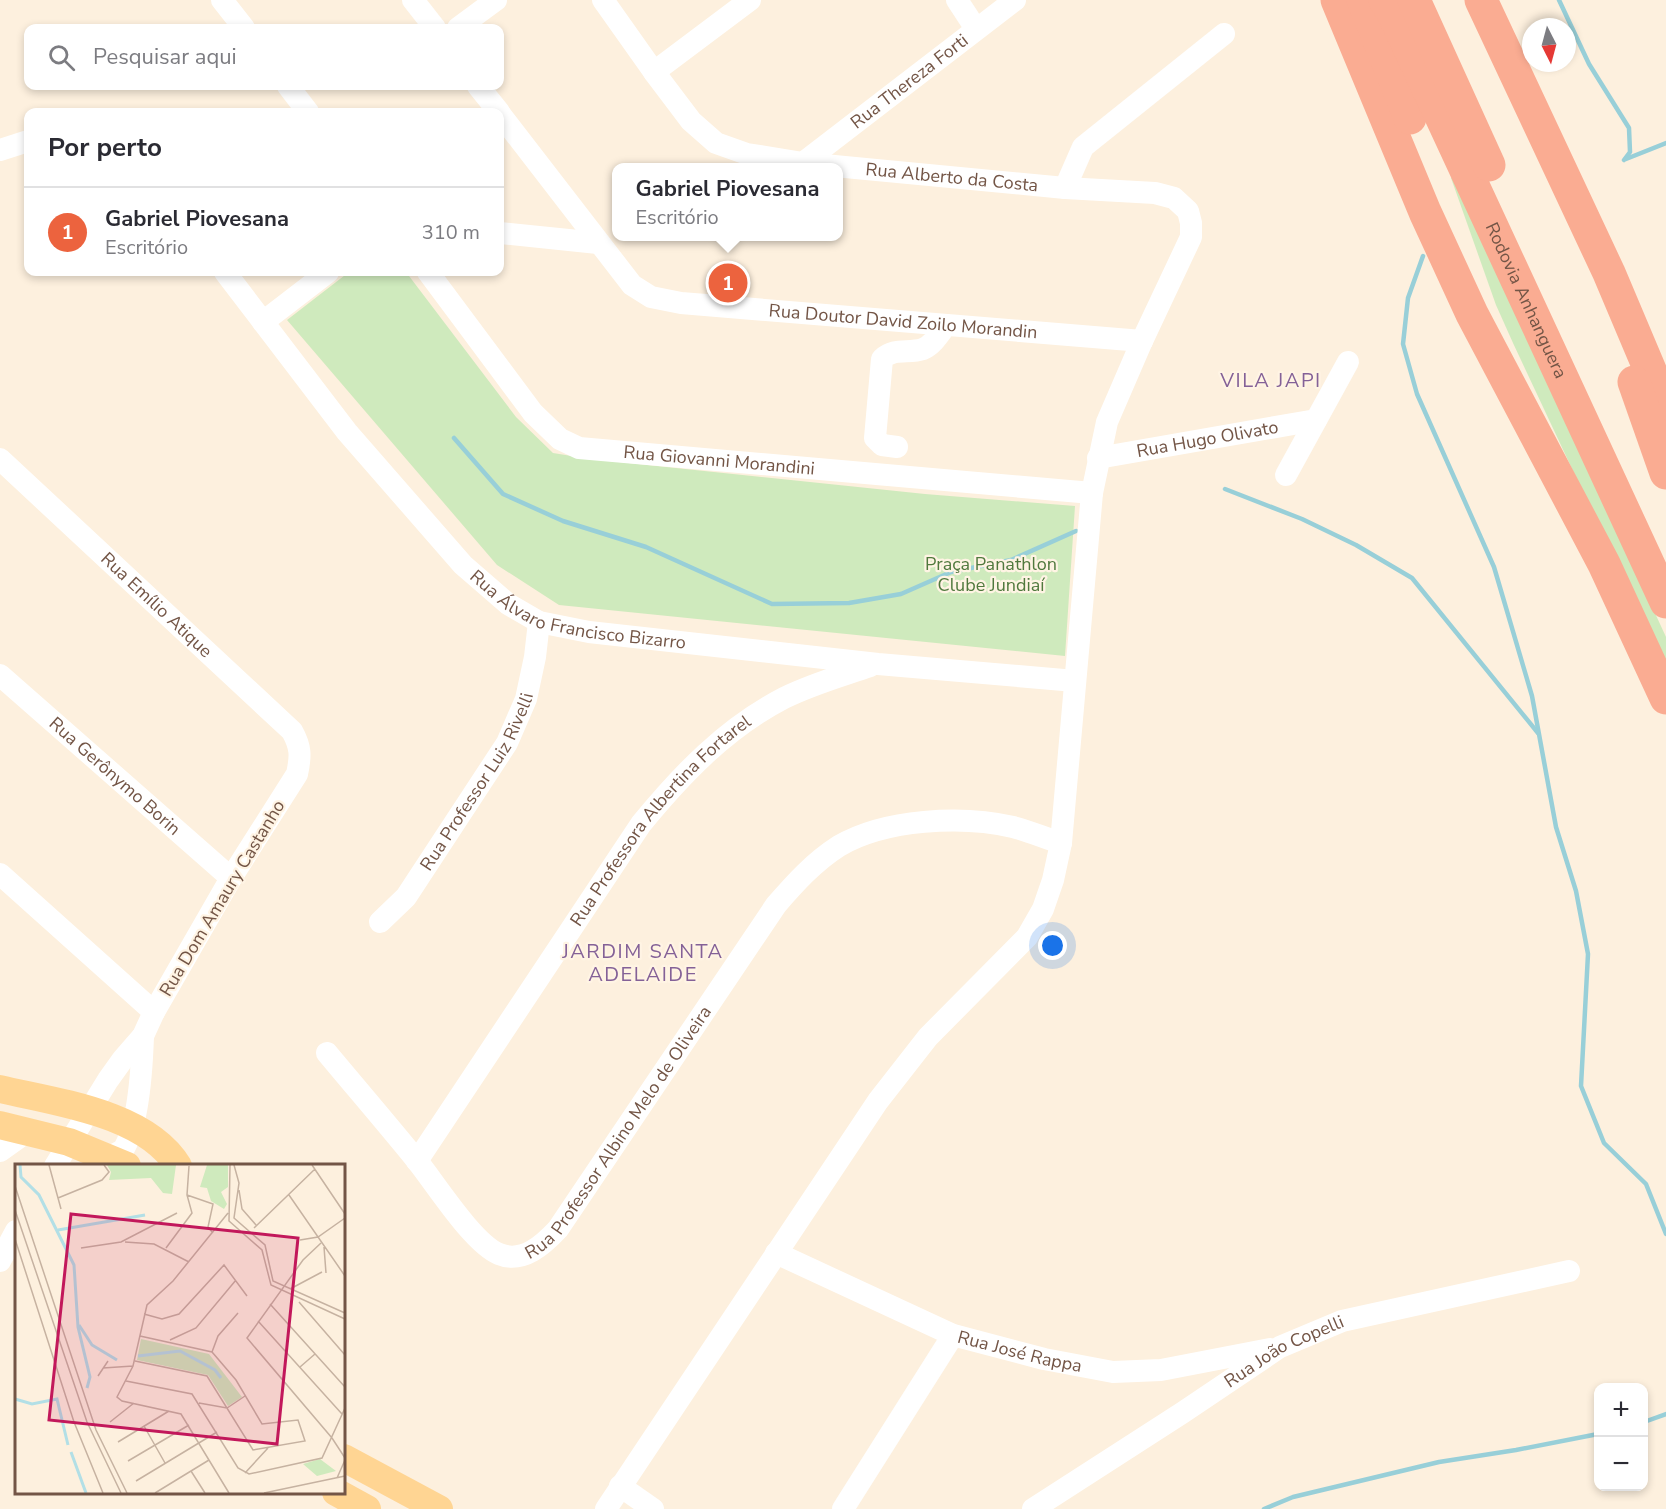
<!DOCTYPE html>
<html lang="pt">
<head>
<meta charset="utf-8">
<style>
  :root { --surface:#fff; --page:#f2f2f3; --text:#2b2b33; --muted:#7c7c81; --line:#e1e1e2; --accent:#ec633e }
  body { margin:0; font-family:"Nunito Sans",sans-serif; background:var(--page); color:var(--text) }
  .controls { position:absolute; right:18px; bottom:18px; display:grid; overflow:hidden; border-radius:12px; box-shadow:0 3px 9px #0003 }
  .controls button { width:54px; height:54px; display:grid; place-items:center; padding:0; border:0; border-bottom:2px solid var(--line); background:var(--surface); color:var(--text); font:30px sans-serif }
  .compass { position:absolute; left:1522px; top:18px; width:54px; height:54px; border-radius:50%; background:var(--surface); box-shadow:0 3px 9px #0003; rotate:174deg }
  .you { position:absolute; left:1053px; top:946px; width:21px; height:21px; margin:-15px; border:4px solid #fff; border-radius:50%; background:#1a73e8; box-shadow:0 0 0 9px #1a73e833 }
  .badge { display:grid; place-items:center; width:39px; height:39px; border-radius:50%; background:var(--accent); color:#fff; font-size:20px; font-weight:700 }
  .pin { position:absolute; translate:-50% -50%; border:3px solid #fff; box-shadow:0 2px 6px #0006 }
  .popup { position:absolute; left:612px; top:163px; width:231px; height:78px; box-sizing:border-box; display:grid; place-content:center; border-radius:12px; background:var(--surface); filter:drop-shadow(0 2px 4px #0005); font-size:20px; white-space:nowrap; color:var(--muted) }
  .popup b { font-size:22px; color:var(--text) }
  .popup::after { content:''; position:absolute; left:50%; top:100%; margin-left:-12px; border:12px solid transparent; border-top-color:var(--surface) }
  .list { margin:0; padding:0; list-style:none }
  h2 { display:flex; justify-content:space-between; align-items:center; height:78px; margin:0; padding:0 24px; font-size:26px }
  h2 small { font-size:20px; font-weight:400; color:var(--muted) }
  .list li { display:grid; grid-template-columns:39px 1fr auto; gap:18px; align-items:center; box-sizing:border-box; height:90px; padding:0 24px; border-top:2px solid var(--line) }
  .list b { display:block; font-size:22px; white-space:nowrap }
  .list p { margin:0; font-size:20px; white-space:nowrap; color:var(--muted) }
  .list em { font-size:20px; font-style:normal; color:var(--muted) }
  .icon { flex:none; width:33px; height:33px; fill:none; stroke:currentColor; stroke-width:2; stroke-linecap:round; stroke-linejoin:round }
  .map { position:relative; flex:none; width:1666px; height:1509px; overflow:hidden }
  .search { position:absolute; background:var(--surface); box-shadow:0 3px 9px #0003; left:24px; top:24px; width:480px; height:66px; display:flex; align-items:center; gap:15px; box-sizing:border-box; padding:0 21px; border-radius:12px; color:var(--muted); font-size:22px }
  .panel { position:absolute; background:var(--surface); box-shadow:0 3px 9px #0003; left:24px; top:108px; width:480px; height:168px; border-radius:12px }
  .map>svg:first-child { display:block }
  .green { fill:#cfeabd }
  .lines { fill:none; stroke-linecap:round; stroke-linejoin:round }
  .stream { stroke:#98cfd8; stroke-width:4.5 }
  .minor { stroke:#fff; stroke-width:22 }
  .major { stroke:#ffd593; stroke-width:28 }
  .highway { stroke:#faac92; stroke-width:33 }
  .labels { text-anchor:middle; stroke-width:4.5; stroke-linejoin:round; paint-order:stroke }
  .street-label { font-size:18px; fill:#735546; stroke:#fff4e4 }
  .park-label { font-size:18px; fill:#50793d; stroke:#fff4e4 }
  .neighbourhood-label { font-size:20px; letter-spacing:1.5px; fill:#846197; stroke:#fff4e4 }
  .inset-river { fill:none; stroke:#b2dfe6; stroke-width:3 }
  .inset-road { fill:none; stroke:#c6b2a1; stroke-width:1.5 }
  .view { fill:#c2185b; fill-opacity:0.15; stroke:#c2185b; stroke-width:3 }
  .inset-edge { fill:none; stroke:#735546; stroke-width:3 }
</style>
</head>
<body>
<div class="map">
<svg width="1666" height="1509" viewBox="0 0 1666 1509">
  <rect width="100%" height="100%" fill="#fdf0de"/>
  <g class="green">
    <polygon points="1454,177 1666,637 1666,669 1513,343 1496,305 1451,178"/>
    <polygon points="349,272 406,272 516,417 553,453 590,459 925,494 1075,506 1065,656 559,605 497,565 287,320"/>
  </g>
  <g class="lines">
    <g class="stream">
      <polyline points="1559,0 1589,64 1629,128 1630,152 1624,160"/>
      <polyline points="1626,159 1666,143"/>
      <polyline points="1423,256 1408,298 1403,344 1417,394 1494,567 1532,696 1556,827 1576,891 1588,954 1581,1086 1604,1143 1646,1184 1666,1234"/>
      <polyline points="454,438 503,494 563,521 646,547 772,604 849,603 901,594 951,572 1011,560 1076,531"/>
      <polyline points="1225,489 1302,519 1356,545 1412,578 1538,733"/>
      <polyline points="1644,1422 1666,1414"/>
      <polyline points="1264,1509 1293,1497 1439,1462 1516,1450 1598,1434"/>
    </g>
    <g class="minor">
      <polyline points="222,0 244,28"/>
      <polyline points="413,0 435,28"/>
      <path id="s1" d="M603 0 654 72 691 121 716 143 747 154 803 163 1065 188 1155 193 1174 198 1188 211 1191 223V237L1142 341 1107 422 1092 493 1061 843 1053 880 1043 909 1027 937 928 1037 878 1101 606 1509"/>
      <polyline points="957,0 976,29"/>
      <polyline points="458,28 496,0"/>
      <polyline points="654,72 750,0"/>
      <polyline points="288,86 308,112"/>
      <polyline points="478,86 499,112"/>
      <path id="s2" d="M500 114 632 285 651 297 681 303 1142 341"/>
      <polyline points="0,150 28,141"/>
      <path id="s3" d="M803 163 1015 0"/>
      <polyline points="1065,188 1083,147 1224,34"/>
      <polyline points="500,233 598,243"/>
      <path id="s4" d="M225 272 347 432 463 565 508 604 539 622 589 632 878 664 1075 681"/>
      <path id="s5" d="M428 272 533 413 560 439 579 448 1092 493"/>
      <polyline points="263,322 328,272"/>
      <path d="M897 447 882 445 875 438 882 359C895 347 908 354 923 349 933 345 940 333 946 325"/>
      <path id="s6" d="M1098 458 1316 420"/>
      <path id="s7" d="M0 459 292 731C301 747 301 756 297 774L231 878 154 1012 143 1036 123 1059 108 1080 55 1166"/>
      <polyline points="1286,475 1348,362"/>
      <path id="s8" d="M0 675 231 878"/>
      <polyline points="0,874 154,1012"/>
      <path id="s9" d="M380 922 406 897 507 743 526 699 535 657 539 622"/>
      <path id="s10" d="M327 1053C357 1089 388 1125 418 1162 437 1186 473 1243 499 1254 523 1264 544 1244 558 1229L776 905C795 883 814 862 839 846 885 819 962 815 1013 827 1029 831 1045 838 1061 843"/>
      <polyline points="0,1151 28,1131"/>
      <path d="M108 1158 123 1150C139 1125 142 1066 143 1036"/>
      <path id="s11" d="M417 1161 641 824C682 774 726 728 784 698 812 684 841 676 870 666"/>
      <path id="s12" d="M776 1253 953 1335 1044 1359 1113 1372 1161 1370 1270 1349"/>
      <polyline points="0,1261 16,1231"/>
      <polyline points="620,1486 653,1509"/>
      <polyline points="843,1509 953,1335"/>
      <path id="s13" d="M1033 1509 1182 1413 1280 1347 1342 1321 1569 1271"/>
    </g>
    <g class="major">
      <path d="M0 1089C55 1102 146 1113 178 1166"/>
      <polyline points="0,1125 69,1142 127,1166"/>
      <polyline points="344,1458 439,1509"/>
      <polyline points="336,1492 367,1509"/>
    </g>
    <g class="highway">
      <polyline points="1337,0 1425,212 1472,314 1604,564 1666,698"/>
      <polyline points="1363,0 1410,118"/>
      <path id="s14" d="M1385 0 1394 15 1666 602"/>
      <polyline points="1414,0 1489,165"/>
      <polyline points="1481,0 1609,273 1666,408"/>
      <polyline points="1634,382 1666,473"/>
    </g>
  </g>
  <g class="labels">
    <g class="street-label">
      <text dy="6" stroke="none"><textPath href="#s3" startOffset="134">Rua Thereza Forti</textPath></text>
      <text dy="6" stroke="none"><textPath href="#s1" startOffset="422">Rua Alberto da Costa</textPath></text>
      <text dy="6" stroke="none"><textPath href="#s14" startOffset="332">Rodovia Anhanguera</textPath></text>
      <text dy="6" stroke="none"><textPath href="#s2" startOffset="492">Rua Doutor David Zoilo Morandin</textPath></text>
      <text dy="6" stroke="none"><textPath href="#s6" startOffset="111">Rua Hugo Olivato</textPath></text>
      <text dy="6" stroke="none"><textPath href="#s5" startOffset="375">Rua Giovanni Morandini</textPath></text>
      <text dy="6" stroke="none"><textPath href="#s4" startOffset="506">Rua Álvaro Francisco Bizarro</textPath></text>
      <text dy="6" stroke="none"><textPath href="#s7" startOffset="214">Rua Emílio Atique</textPath></text>
      <text dy="6" stroke="none"><textPath href="#s8" startOffset="153">Rua Gerônymo Borin</textPath></text>
      <text dy="6" stroke="none"><textPath href="#s9" startOffset="172">Rua Professor Luiz Rivelli</textPath></text>
      <text dy="6" stroke="none"><textPath href="#s11" startOffset="420">Rua Professora Albertina Fortarel</textPath></text>
      <text transform="translate(222 898) rotate(-59)" y="6">Rua Dom Amaury Castanho</text>
      <text dy="6" stroke="none"><textPath href="#s10" startOffset="447">Rua Professor Albino Melo de Oliveira</textPath></text>
      <text dy="6" stroke="none"><textPath href="#s12" startOffset="264">Rua José Rappa</textPath></text>
      <text dy="6" stroke="none"><textPath href="#s13" startOffset="297">Rua João Copelli</textPath></text>
    </g>
    <g class="park-label">
      <text x="991" y="570">Praça Panathlon<tspan x="991" dy="21">Clube Jundiaí</tspan></text>
    </g>
    <g class="neighbourhood-label">
      <text x="1271" y="387">VILA JAPI</text>
      <text x="643" y="958">JARDIM SANTA<tspan x="643" dy="23">ADELAIDE</tspan></text>
    </g>
  </g>
  <g transform="translate(15 1164)">
    <rect width="330" height="330" fill="#fdf0de"/>
    <path d="M92 1H161L157 30 148 29 136 14 94 16 96 8ZM192 1H213V23L206 28 212 40 209 45 196 37 192 24 185 23ZM126 175 194 190 227 233 213 242 193 211 122 196ZM305 295 321 307 302 312 288 300Z" fill="#cfeabd"/>
    <path class="inset-river" d="M5 1 6 13 24 31 59 101 63 163 75 213 72 224M43 66 130 51M64 161 77 181 102 196M123 192 165 187 200 206 206 214M0 235 17 240 42 235 53 281M56 288 71 329"/>
    <path class="inset-road" d="M34 1 46 45M215 1 214 57 247 86 256 121 330 155M219 1 224 19 219 54 250 81 258 117 330 149M297 1 330 50M0 22 81 266 112 329M224 26 227 45 241 61M172 31 198 40 193 63 198 69M274 31 330 112M43 34 87 16 94 8 89 1M0 46 72 258 106 329M213 49 158 117 132 141 118 202 102 233 107 237 166 250 214 329M239 64 300 5M0 75 59 258 88 329M285 76 303 73 330 54M110 78 139 80 174 98M306 79 288 96 232 174 317 274 330 294M309 83 311 109M66 84 106 78 162 49M151 84 177 49 172 31 174 2M275 125 307 108M284 138 330 191M255 140 330 223M129 150 147 155 164 150 209 101 232 132M243 157 327 250M155 176 181 164 221 116M197 188 203 172 223 149M120 197 192 212 238 286 290 277 283 256 247 260 221 216 197 188 125 172M285 203 300 190M88 204 118 202M83 212 93 197M111 217 177 230 223 304 234 310 307 294 330 244M184 239 212 244 230 232M95 258 119 239M129 262 150 299M103 278 154 247M113 297 174 261M176 307 190 329M230 309 253 284M322 314 330 296M121 317 202 268M140 329 194 296M249 329 330 312"/>
    <path class="view" d="M56 50 283 74 262 280 34 256Z"/>
    <rect width="330" height="330" class="inset-edge"/>
  </g>
</svg>
<div class="controls">
<button>+</button>
<button>−</button>
</div>
<svg class="compass" viewBox="-18 -18 36 36"><path d="M0-13l5 13h-10z" fill="#e53935"/><path d="M0 13l5-13h-10z" fill="#7c7c81"/></svg>
<div class="you"></div>
<div class="pin badge" style="left:728px;top:283px">1</div>
<div class="popup"><b>Gabriel Piovesana</b>Escritório</div>
<div class="search"><svg class="icon" aria-label="search" viewBox="0 0 24 24"><circle cx="10" cy="10" r="6"/><path d="M15 15l6 6"/></svg>Pesquisar aqui</div>
<section class="panel">
<h2>Por perto<small></small></h2>
<ul class="list">
<li><span class="badge">1</span><div><b>Gabriel Piovesana</b><p>Escritório</p></div><em>310 m</em></li>
</ul>
</section>
</div>
</body>
</html>
